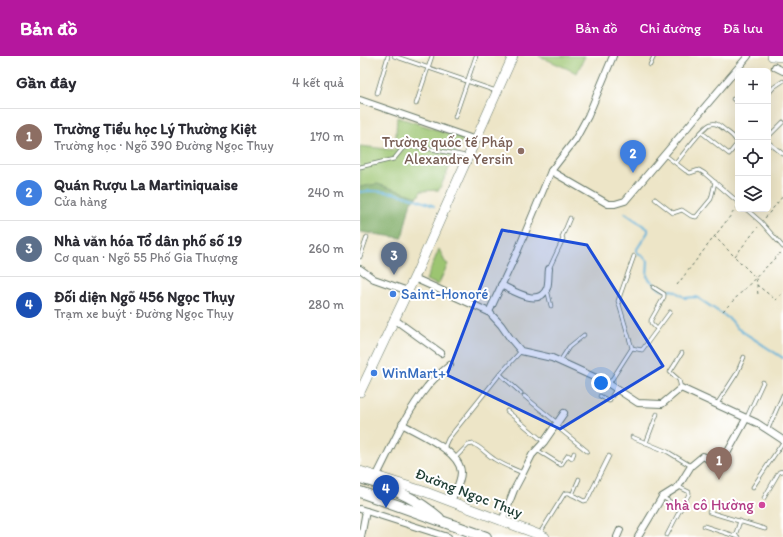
<!DOCTYPE html>
<html lang="vi">
<head>
<meta charset="utf-8">
<style>
  :root { --surface:#fff; --page:#f2f2f3; --text:#2b2b33; --muted:#7c7c81; --line:#e1e1e2; --accent:#b5179e }
  body { margin:0; font-family:Itim,sans-serif; background:var(--page); color:var(--text) }
  .controls { position:absolute; right:12px; top:12px; display:grid; overflow:hidden; border-radius:6px; box-shadow:0 4px 16px #0002 }
  .controls button { width:36px; height:36px; display:grid; place-items:center; padding:0; border:0; border-bottom:1px solid var(--line); background:var(--surface); color:var(--text); font:20px sans-serif }
  .you { position:absolute; left:241px; top:327px; width:14px; height:14px; margin:-10px; border:3px solid #fff; border-radius:50%; background:#1a73e8; box-shadow:0 0 0 6px #1a73e833 }
  .badge { display:grid; place-items:center; width:26px; height:26px; border-radius:50%; background:var(--accent); color:#fff; font-size:13px; font-weight:700 }
  .pin { position:absolute; translate:-50% -33px; filter:drop-shadow(0 1px 2px #0008) }
  .pin::after { content:''; position:absolute; top:21px; width:14px; height:12px; background:inherit; clip-path:polygon(0 0,100% 0,50% 100%) }
  .list { margin:0; padding:0; list-style:none }
  h2 { display:flex; justify-content:space-between; align-items:center; height:52px; margin:0; padding:0 16px; font-size:17px }
  h2 small { font-size:13px; font-weight:400; color:var(--muted) }
  .list li { display:grid; grid-template-columns:26px 1fr auto; gap:12px; align-items:center; box-sizing:border-box; height:56px; padding:0 16px; border-top:1px solid var(--line) }
  .list b { display:block; font-size:15px; white-space:nowrap }
  .list p { margin:0; font-size:13px; white-space:nowrap; color:var(--muted) }
  .list em { font-size:13px; font-style:normal; color:var(--muted) }
  .icon { flex:none; width:22px; height:22px; fill:none; stroke:currentColor; stroke-width:2; stroke-linecap:round; stroke-linejoin:round }
  .map { position:relative; flex:none; width:423px; height:481px; overflow:hidden }
  header { display:flex; align-items:center; gap:24px; box-sizing:border-box; height:56px; padding:0 20px; background:var(--accent); color:#fff }
  header strong { font-size:19px }
  nav { display:flex; gap:22px; margin-inline-start:auto; font-size:14px }
  main { display:flex }
  aside { flex:1; background:var(--surface) }
  .map>svg:first-child { display:block }
  .green { fill:#9cc571; stroke:#5e8152 }
  .forest { fill:#7daa63; stroke:#4e744c }
  .lines { fill:none; stroke-linecap:round; stroke-linejoin:round }
  .stream { stroke:#5fb1da; stroke-width:2 }
  .lane-casing { stroke:#677867; stroke-width:4.5 }
  .street-casing { stroke:#677867; stroke-width:8 }
  .secondary-casing { stroke:#677867; stroke-width:10 }
  .primary-casing { stroke:#677867; stroke-width:12 }
  .path { stroke:#677867; stroke-width:1; stroke-dasharray:3 3; stroke-linecap:butt }
  .lane { stroke:#fff; stroke-width:3 }
  .street { stroke:#fff; stroke-width:6 }
  .secondary { stroke:#fff; stroke-width:9 }
  .primary { stroke:#fff; stroke-width:10 }
  .marked { fill:#1d4ed8; fill-opacity:0.2; stroke:#1d4ed8; stroke-width:3; stroke-linejoin:round }
  .education-dot { fill:#8d6e63; stroke:#fff; stroke-width:1.5 }
  .shop-dot { fill:#3f7fe0; stroke:#fff; stroke-width:1.5 }
  .hotel-dot { fill:#d1479c; stroke:#fff; stroke-width:1.5 }
  .labels { text-anchor:middle; stroke-width:4; stroke-linejoin:round; paint-order:stroke }
  .education-label { font-size:15px; fill:#785e54; stroke:#fff; text-anchor:end }
  .shop-label { font-size:15px; fill:#366cbe; stroke:#fff; text-anchor:start }
  .street-label { font-size:15px; fill:#1f3d34; stroke:#fff }
  .hotel-label { font-size:15px; fill:#b23c85; stroke:#fff; text-anchor:end }
</style>
</head>
<body>
<header>
<strong>Bản đồ</strong>
<nav><a>Bản đồ</a><a>Chỉ đường</a><a>Đã lưu</a></nav>
</header>
<main>
<aside>
<h2>Gần đây<small>4 kết quả</small></h2>
<ul class="list">
<li><span class="badge" style="background:#8d6e63">1</span><div><b>Trường Tiểu học Lý Thường Kiệt</b><p>Trường học · Ngõ 390 Đường Ngọc Thụy</p></div><em>170 m</em></li>
<li><span class="badge" style="background:#3f7fe0">2</span><div><b>Quán Rượu La Martiniquaise</b><p>Cửa hàng</p></div><em>240 m</em></li>
<li><span class="badge" style="background:#5c6f8a">3</span><div><b>Nhà văn hóa Tổ dân phố số 19</b><p>Cơ quan · Ngõ 55 Phố Gia Thượng</p></div><em>260 m</em></li>
<li><span class="badge" style="background:#1a4fb4">4</span><div><b>Đối diện Ngõ 456 Ngọc Thụy</b><p>Trạm xe buýt · Đường Ngọc Thụy</p></div><em>280 m</em></li>
</ul>
</aside>
<div class="map">
<svg width="423" height="481" viewBox="0 0 423 481">
  <rect width="100%" height="100%" fill="#fff"/>
  <filter id="ink" filterUnits="userSpaceOnUse"><feTurbulence type="fractalNoise" baseFrequency=".025" numOctaves="2"/><feDisplacementMap in="SourceGraphic" scale="8" xChannelSelector="R" yChannelSelector="G"/><feConvolveMatrix kernelMatrix="1 2 1 2 8 2 1 2 1" color-interpolation-filters="sRGB"/></filter>
  <filter id="wash" filterUnits="userSpaceOnUse"><feTurbulence type="fractalNoise" baseFrequency=".012" numOctaves="4" result="noise"/><feDisplacementMap in="SourceGraphic" scale="16" xChannelSelector="R" yChannelSelector="G"/><feGaussianBlur stdDeviation="0.9" result="paint"/><feColorMatrix in="noise" values="0 0 0 0 0 0 0 0 0 0 0 0 0 0 0 0 0 1.4 0 .05"/><feComposite in="paint" operator="in"/></filter>
  <g filter="url(#wash)">
    <rect width="100%" height="100%" fill="#ede5c7"/>
    <g class="green">
      <polygon points="179,0 225,0 217,17"/>
      <polygon points="37,61 103,82 79,134 61,135 58,141 17,128 0,131 0,90 35,94"/>
      <polygon points="79,193 85,206 88,208 78,229 66,224"/>
    </g>
    <polygon class="forest" points="17,128 58,141 51,145 42,182 0,176 0,131"/>
    <g class="lines">
      <g class="stream">
        <path d="M0 136C25 132 52 141 74 150"/>
        <polyline points="265,157 288,173 288,176 277,193 277,196 288,205 287,220 289,223 300,233 306,235 313,234 325,242 334,241 338,242 371,264 377,272 423,302"/>
      </g>
    </g>
  </g>
  <g filter="url(#ink)">
    <g class="lines">
      <g class="lane-casing">
        <g id="lane">
          <polyline points="34,0 136,35"/>
          <polyline points="290,9 294,0"/>
          <polyline points="17,37 28,0"/>
          <polyline points="408,38 414,31 423,25"/>
          <polyline points="373,43 378,46"/>
          <polyline points="56,48 72,0"/>
          <polyline points="95,61 116,0"/>
          <polyline points="408,81 423,66"/>
          <polyline points="408,86 423,98"/>
          <polyline points="305,99 326,115 330,117 339,114 344,117 378,146"/>
          <path d="M316 107C322 100 344 69 351 68 357 66 361 71 365 74 370 78 376 81 377 88L369 98 341 76"/>
          <polyline points="0,111 34,103 43,92 50,90 66,92 106,100"/>
          <polyline points="295,143 313,157 322,154 331,160 336,161 351,143 355,126"/>
          <polyline points="386,153 401,166 423,191"/>
          <polyline points="0,201 7,181"/>
          <polyline points="189,213 203,183 202,181 210,162"/>
          <polyline points="293,231 304,238 304,241 291,264 291,267 297,273"/>
          <polyline points="187,233 191,250"/>
          <polyline points="272,292 282,294 310,256"/>
          <polyline points="200,305 209,291 224,279"/>
          <polyline points="140,318 161,337"/>
          <polyline points="249,328 272,292 258,245 274,200"/>
          <polyline points="321,332 319,324 310,316 322,297"/>
          <polyline points="164,340 196,366"/>
          <polyline points="240,340 249,345 256,333"/>
          <polyline points="357,348 377,317 384,301"/>
          <polyline points="147,355 184,386"/>
          <polyline points="386,363 403,326"/>
          <polyline points="196,370 227,395"/>
          <polyline points="408,373 423,339"/>
          <polyline points="272,381 308,396 331,410"/>
          <polyline points="286,387 297,358"/>
          <polyline points="84,392 88,383 140,318 161,295"/>
          <polyline points="177,394 201,409 208,399 212,402 214,397"/>
          <path d="M95 402 108 389 113 388C121 391 126 398 134 403 143 409 153 413 163 417"/>
          <polyline points="319,431 329,436 329,438 320,454"/>
          <polyline points="393,431 423,386"/>
          <polyline points="212,439 219,423"/>
          <polyline points="302,441 319,451 320,454 307,479"/>
          <polyline points="404,442 419,416 423,415"/>
          <polyline points="349,456 405,473"/>
          <polyline points="344,470 378,481"/>
          <polyline points="180,477 205,437 209,437 224,445 227,444 249,400"/>
          <polyline points="375,480 380,465"/>
        </g>
      </g>
      <g class="street-casing">
        <g id="street">
          <polyline points="415,11 423,15"/>
          <polyline points="0,44 116,84"/>
          <polyline points="191,115 248,148 255,148 265,145 388,0"/>
          <polyline points="0,213 14,223 48,235"/>
          <polyline points="54,222 129,256 141,269 150,282 161,295 192,302 212,311 249,328 278,347 302,348 321,332 397,367 423,384"/>
          <path d="M141 229C154 235 179 252 187 232 189 226 188 219 189 213"/>
          <polyline points="129,256 158,194 191,115 215,84 228,60 253,0"/>
          <polyline points="34,263 81,297"/>
          <path d="M42 368C59 378 100 395 101 416 101 426 95 436 91 445"/>
          <path d="M16 421C32 390 45 358 67 331 73 323 82 316 90 309"/>
          <polyline points="0,453 88,481"/>
          <polyline points="142,465 154,434 163,417 172,399 184,386 204,357"/>
          <polyline points="1,481 6,455"/>
          <polyline points="257,481 260,474"/>
          <polyline points="278,481 302,441 318,431 331,410 343,400 360,410 386,363"/>
        </g>
      </g>
      <g class="secondary-casing">
        <g id="secondary">
          <polyline points="412,0 423,1"/>
          <polyline points="0,336 55,220 153,0"/>
          <polyline points="0,415 63,435 185,481"/>
        </g>
      </g>
      <g class="primary-casing">
        <g id="primary">
          <path d="M0 422C29 430 56 442 79 462"/>
          <polyline points="0,436 126,481"/>
        </g>
      </g>
      <g class="path">
        <polyline points="405,162 423,140"/>
        <polyline points="354,180 396,222 397,229 416,244 423,236"/>
        <polyline points="375,200 398,171"/>
        <polyline points="317,229 378,150"/>
        <polyline points="397,229 398,239"/>
        <polyline points="363,255 421,196"/>
      </g>
      <use href="#lane" class="lane"/>
      <use href="#street" class="street"/>
      <use href="#secondary" class="secondary"/>
      <use href="#primary" class="primary"/>
    </g>
  </g>
  <path class="marked" d="M142 174 227 189 303 310 200 373 87 319Z"/>
  <circle class="education-dot" cx="161" cy="95" r="4"/>
  <g class="shop-dot">
    <circle cx="33" cy="238" r="4"/>
    <circle cx="14" cy="317" r="4"/>
  </g>
  <circle class="hotel-dot" cx="402" cy="449" r="4"/>
  <g class="labels">
    <g class="education-label">
      <text x="153" y="91">Trường quốc tế Pháp<tspan x="153" dy="17">Alexandre Yersin</tspan></text>
    </g>
    <g class="shop-label">
      <text x="41" y="243">Saint-Honoré</text>
      <text x="22" y="322">WinMart+</text>
    </g>
    <g class="street-label">
      <text transform="translate(109 437) rotate(21)" y="5">Đường Ngọc Thụy</text>
    </g>
    <g class="hotel-label">
      <text x="394" y="454">nhà cô Hường</text>
    </g>
  </g>
</svg>
<div class="controls">
<button>+</button>
<button>−</button>
<button><svg class="icon" aria-label="locate" viewBox="0 0 24 24"><circle cx="12" cy="12" r="6"/><path d="M12 2v4M12 18v4M2 12h4M18 12h4"/></svg></button>
<button><svg class="icon" aria-label="layers" viewBox="0 0 24 24"><path d="M12 4l9 5-9 5-9-5zM3 14l9 5 9-5"/></svg></button>
</div>
<div class="you"></div>
<div class="pin badge" style="left:359px;top:424px;background:#8d6e63">1</div>
<div class="pin badge" style="left:273px;top:117px;background:#3f7fe0">2</div>
<div class="pin badge" style="left:34px;top:219px;background:#5c6f8a">3</div>
<div class="pin badge" style="left:26px;top:452px;background:#1a4fb4">4</div>
</div>
</main>
</body>
</html>
